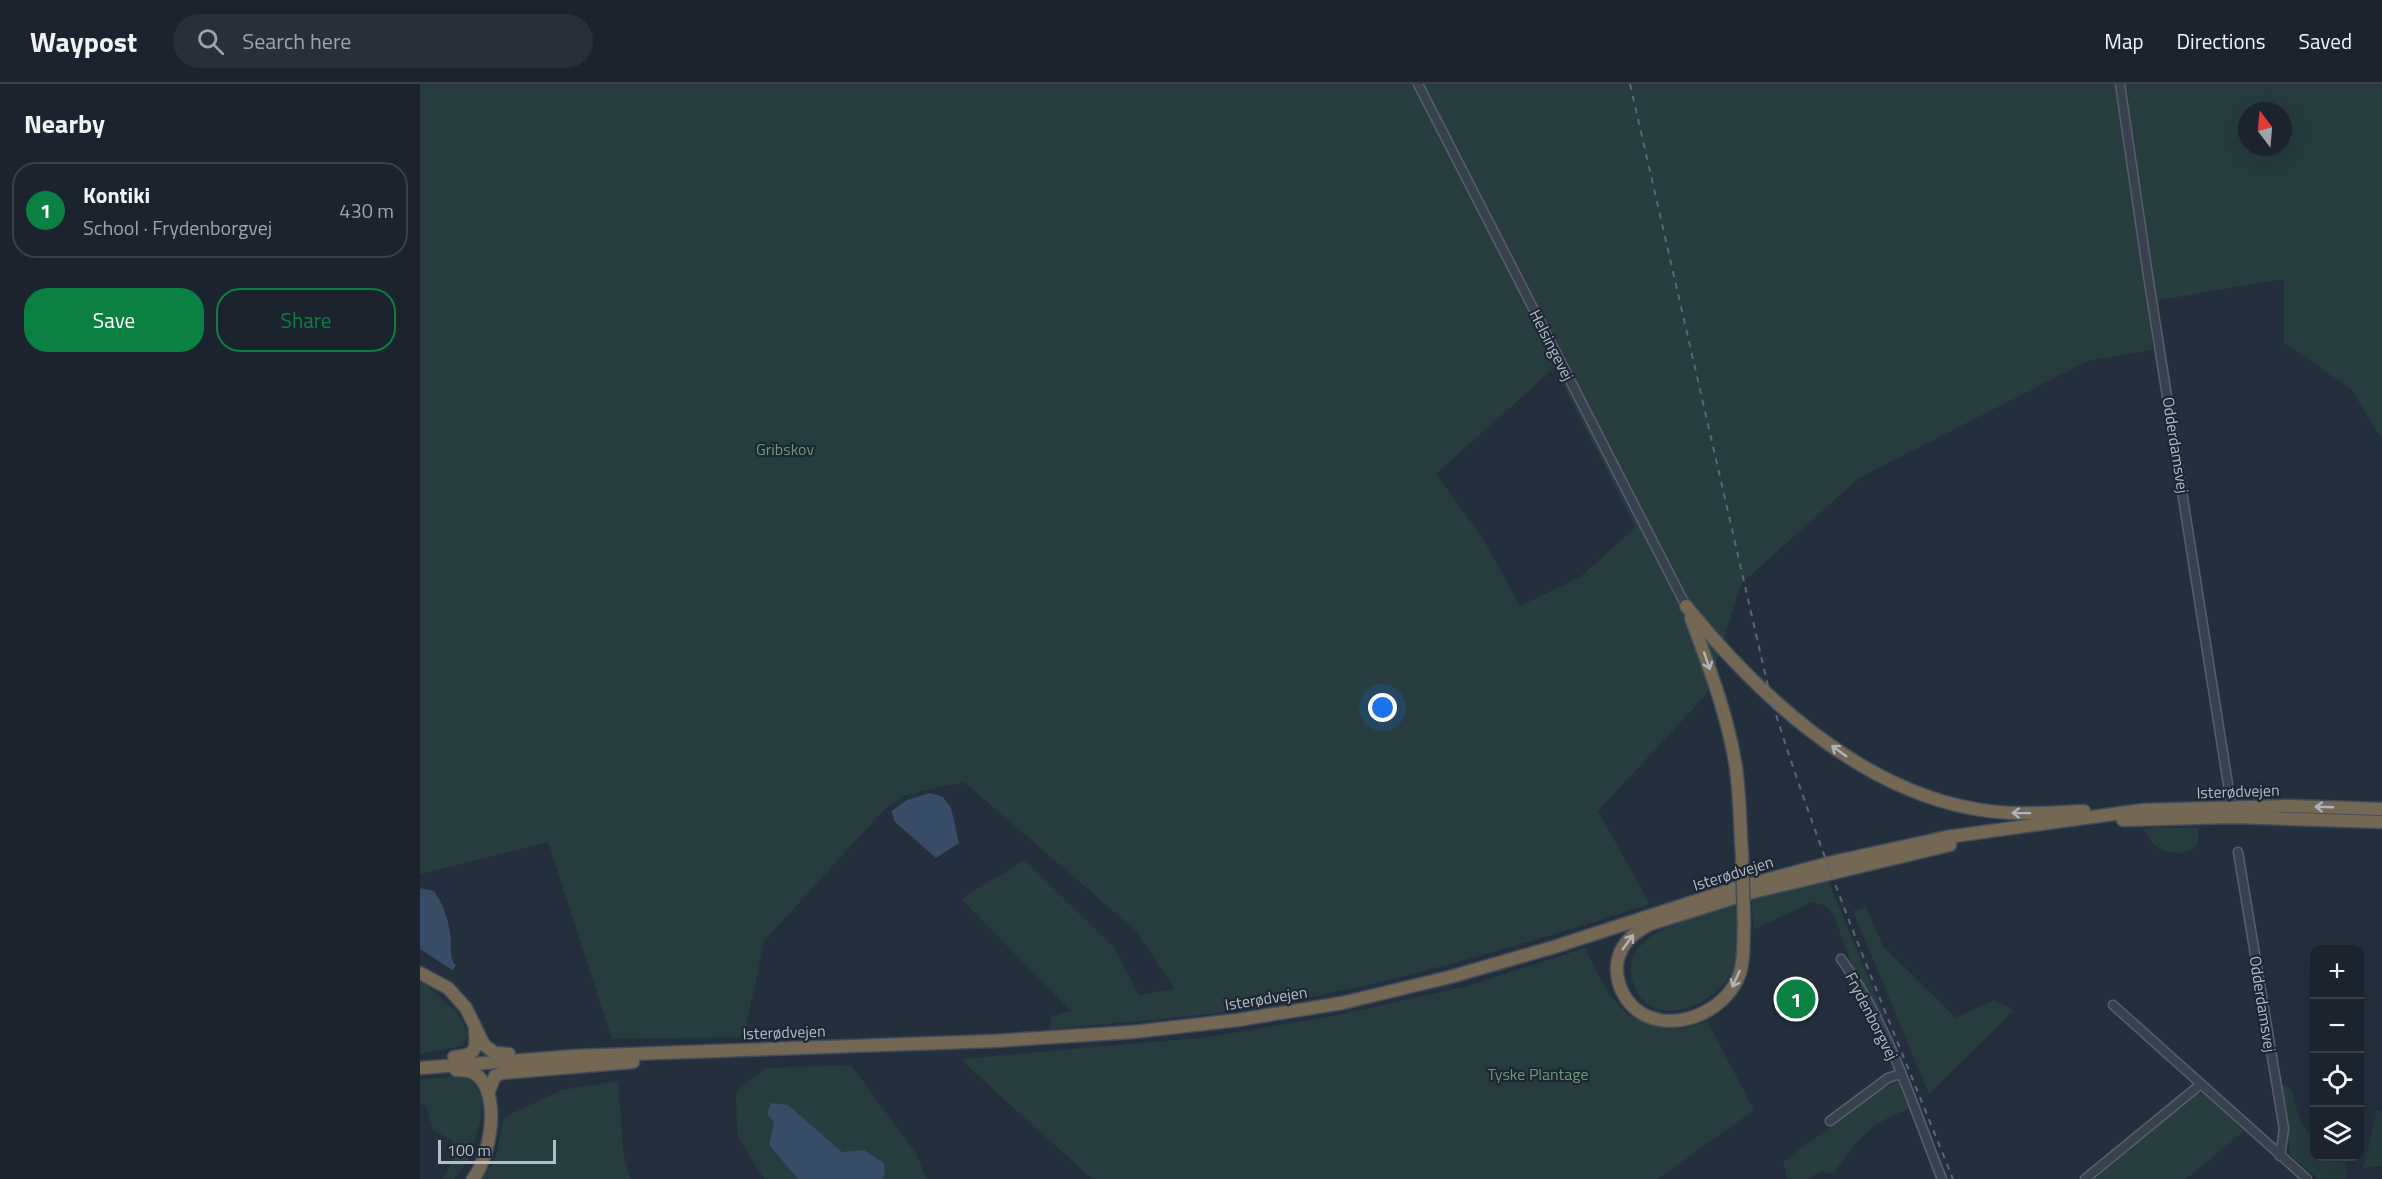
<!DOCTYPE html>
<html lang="en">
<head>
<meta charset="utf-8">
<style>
  :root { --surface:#1b232e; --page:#282f3a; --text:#f1f3f6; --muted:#a0a4aa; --line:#39404a; --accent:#0b8043 }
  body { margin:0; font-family:"Titillium Web",sans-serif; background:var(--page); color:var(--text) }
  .controls { position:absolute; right:18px; bottom:18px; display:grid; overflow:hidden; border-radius:12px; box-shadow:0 6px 24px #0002 }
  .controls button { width:54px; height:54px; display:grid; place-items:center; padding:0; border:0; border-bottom:2px solid var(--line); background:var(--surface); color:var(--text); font:30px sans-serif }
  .compass { position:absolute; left:1818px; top:18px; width:54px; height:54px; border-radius:50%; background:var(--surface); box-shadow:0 6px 24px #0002; rotate:344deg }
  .scale { position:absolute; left:18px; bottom:15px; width:118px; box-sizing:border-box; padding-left:6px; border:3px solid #b4bcc9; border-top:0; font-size:16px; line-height:21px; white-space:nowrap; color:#b4bcc9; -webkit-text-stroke:4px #1d2633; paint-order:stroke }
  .you { position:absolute; left:963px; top:624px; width:21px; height:21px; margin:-15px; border:4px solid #fff; border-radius:50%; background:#1a73e8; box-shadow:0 0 0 9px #1a73e833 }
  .badge { display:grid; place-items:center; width:39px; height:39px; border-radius:50%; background:var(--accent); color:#fff; font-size:20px; font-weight:700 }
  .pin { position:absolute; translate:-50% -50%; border:3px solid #fff; box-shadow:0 2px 6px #0006 }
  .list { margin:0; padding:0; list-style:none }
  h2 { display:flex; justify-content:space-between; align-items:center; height:78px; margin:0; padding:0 24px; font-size:26px }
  h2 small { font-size:20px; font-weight:400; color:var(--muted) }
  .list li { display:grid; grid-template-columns:39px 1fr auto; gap:18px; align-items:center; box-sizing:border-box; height:96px; margin:0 12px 12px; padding:0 12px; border:2px solid var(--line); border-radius:24px }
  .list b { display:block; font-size:22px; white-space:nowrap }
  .list p { margin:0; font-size:20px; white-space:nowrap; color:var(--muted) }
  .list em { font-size:20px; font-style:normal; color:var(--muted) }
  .actions { display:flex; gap:12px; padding:18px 24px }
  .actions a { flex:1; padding:14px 0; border:2px solid var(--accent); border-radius:24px; text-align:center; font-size:21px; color:var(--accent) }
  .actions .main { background:var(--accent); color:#fff }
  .icon { flex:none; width:33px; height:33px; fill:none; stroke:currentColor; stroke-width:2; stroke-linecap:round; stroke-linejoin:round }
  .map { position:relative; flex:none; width:1962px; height:1095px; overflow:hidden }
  header { display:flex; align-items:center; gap:36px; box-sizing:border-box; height:84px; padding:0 30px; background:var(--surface); border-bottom:2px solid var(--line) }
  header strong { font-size:28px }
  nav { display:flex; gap:33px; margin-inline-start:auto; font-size:21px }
  .search { width:420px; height:54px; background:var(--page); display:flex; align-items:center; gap:15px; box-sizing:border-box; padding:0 21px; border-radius:33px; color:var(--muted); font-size:22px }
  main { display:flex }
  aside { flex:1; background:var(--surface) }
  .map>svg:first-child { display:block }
  .green { fill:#263c3f; fill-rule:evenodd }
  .water { fill:#394c67 }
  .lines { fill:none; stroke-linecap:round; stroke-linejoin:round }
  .minor-casing { stroke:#565f6c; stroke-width:11 }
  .highway-casing { stroke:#434c59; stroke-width:15 }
  .minor { stroke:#38414e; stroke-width:8 }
  .highway { stroke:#746855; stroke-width:12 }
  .rail { stroke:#5a6575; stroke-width:2; stroke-dasharray:6 6; stroke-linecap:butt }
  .highway-bridge-casing { stroke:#434c59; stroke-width:15; stroke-linecap:butt }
  .highway-bridge { stroke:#746855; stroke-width:12 }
  .oneway { stroke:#aeb4bd }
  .labels { text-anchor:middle; stroke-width:4.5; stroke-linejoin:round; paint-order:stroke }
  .street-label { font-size:16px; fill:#b4bcc9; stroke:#1d2633 }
  .park-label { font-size:16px; fill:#6b9a76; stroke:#1d2633 }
</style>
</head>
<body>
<header>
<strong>Waypost</strong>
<div class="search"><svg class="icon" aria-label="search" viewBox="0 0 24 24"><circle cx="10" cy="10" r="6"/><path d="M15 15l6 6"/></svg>Search here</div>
<nav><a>Map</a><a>Directions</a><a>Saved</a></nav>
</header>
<main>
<aside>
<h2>Nearby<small></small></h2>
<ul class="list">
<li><span class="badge">1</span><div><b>Kontiki</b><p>School · Frydenborgvej</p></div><em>430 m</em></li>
</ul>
<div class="actions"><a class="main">Save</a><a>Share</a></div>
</aside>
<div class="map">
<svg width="1962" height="1095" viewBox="0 0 1962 1095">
  <rect width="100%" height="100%" fill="#242f3e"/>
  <g class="green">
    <path d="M0 0H1962V356L1931 305 1864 259V195L1728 218 1733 266 1668 277 1439 394 1321 500 1286 611 1178 727 1230 820C1112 858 993 894 871 917 792 933 711 937 631 945V933L651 927 541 815 605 776 695 865 719 911 755 905 715 846 544 698 485 711 464 726 344 857 324 953 192 955 128 758 0 790ZM1827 27H1863V63H1827ZM1134 284 1216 443 1160 493 1100 522 1062 453 1016 390Z"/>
    <path d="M1722 744H1778C1778 748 1779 755 1778 759 1771 774 1743 770 1734 760 1729 756 1726 749 1722 744Z"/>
    <polygon points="1407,794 1464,932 1451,941 1434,904 1431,879 1414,832 1404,821 1392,818 1333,846 1332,813"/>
    <path d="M1318 821C1318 843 1322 864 1314 885 1303 912 1257 938 1230 922 1214 913 1206 884 1215 868 1216 865 1222 861 1224 858 1246 838 1289 830 1318 821Z"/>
    <polygon points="1446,823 1463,862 1536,934 1574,916 1594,926 1509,1010 1433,827"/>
    <polygon points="1165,864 1188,909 1208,931 1229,939 1260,945 1288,938 1334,1026 1238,1095 672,1095 540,975 789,953 914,932 1047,902"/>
    <polygon points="0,899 6,901 36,927 48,949 43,962 0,970"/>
    <polygon points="431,981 496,1069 506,1095 461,1095 465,1091 464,1079 444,1066 422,1068 368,1022 351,1019 347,1030 354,1038 349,1061 378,1095 344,1095 317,1052 316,1007 345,984"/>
    <polygon points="40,992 55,999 62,1015 60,1039 48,1077 34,1095 23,1095 37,1069 31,1056 13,1046 6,1021 0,1020 0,996"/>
    <polygon points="198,997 204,1074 210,1095 62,1095 75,1076 84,1033 142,1006"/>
    <path d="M1478 998 1489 1025C1448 1039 1437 1057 1413 1090L1401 1087 1387 1095H1367L1363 1078 1462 1005Z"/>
    <path d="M1861 1000 1871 1005C1876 1022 1879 1043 1894 1054V1072L1926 1073V1095H1899L1870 1071Z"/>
    <polygon points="1776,1009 1786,1010 1824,1047 1766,1095 1673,1095"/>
    <polygon points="1957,1027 1962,1027 1962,1082 1943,1084"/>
  </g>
  <g class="water">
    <polygon points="510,709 523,713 531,724 539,759 516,774 474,737 472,727 487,716"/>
    <path d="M0 804 14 807C23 820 28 834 30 849 32 861 28 872 36 882L32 886 0 865Z"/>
    <polygon points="351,1019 368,1021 422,1068 444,1066 464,1079 465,1092 461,1095 378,1095 349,1061 354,1038 347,1030"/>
  </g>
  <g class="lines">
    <g class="minor-casing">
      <g id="minor">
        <polyline points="998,0 1266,522"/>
        <polyline points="1700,0 1727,185 1812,726"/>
        <polyline points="1818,768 1864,1045 1860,1072"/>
        <path d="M1421 875C1469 940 1492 1021 1522 1095"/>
        <polyline points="1693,921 1887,1095"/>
        <polyline points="1410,1037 1468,994 1480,990"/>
        <polyline points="1665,1095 1781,1000"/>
      </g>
    </g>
    <g class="highway-casing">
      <g id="highway">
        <path d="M1266 522C1337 610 1436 702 1550 724 1588 732 1626 729 1664 727"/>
        <path d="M1271 534C1289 583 1308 632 1316 684 1320 713 1320 743 1322 771"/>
        <polyline points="1703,736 1813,733 1962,738"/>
        <path d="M1324 838C1323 855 1325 872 1320 889 1308 924 1264 946 1229 933 1201 922 1187 885 1205 860 1212 850 1220 846 1230 840L1333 808 1530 761"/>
        <polyline points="0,889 28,904 46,924 64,961 75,969 89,970"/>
        <path d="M34 973C55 971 57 967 55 946"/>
        <polyline points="0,984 155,972 574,957 713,948 818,936 922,919 1030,893 1134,863 1316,804 1413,778 1527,753 1723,726 1869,722 1962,725"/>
        <path d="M36 986C43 986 52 986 58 992 81 1013 70 1073 53 1095"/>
        <polyline points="68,1009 75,992 82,989 213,978"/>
      </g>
    </g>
    <use href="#minor" class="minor"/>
    <use href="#highway" class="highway"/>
    <path class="rail" d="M1210 0 1350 611C1400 776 1469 935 1533 1095"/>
    <g class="highway-bridge-casing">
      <polyline id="highway-bridge" points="1322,771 1324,838"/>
    </g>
    <use href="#highway-bridge" class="highway-bridge"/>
  </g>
  <defs><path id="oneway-shaft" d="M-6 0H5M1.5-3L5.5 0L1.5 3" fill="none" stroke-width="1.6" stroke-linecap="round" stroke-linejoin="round" transform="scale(1.5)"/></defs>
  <g class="oneway">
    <use href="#oneway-shaft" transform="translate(1287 577) rotate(71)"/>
    <use href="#oneway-shaft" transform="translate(1419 667) rotate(-144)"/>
    <use href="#oneway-shaft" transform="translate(1904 723) rotate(-178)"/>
    <use href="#oneway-shaft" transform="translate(1601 729) rotate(-179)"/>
    <use href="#oneway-shaft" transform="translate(1208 858) rotate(-54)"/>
    <use href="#oneway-shaft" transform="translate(1316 895) rotate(114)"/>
  </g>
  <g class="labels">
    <g class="street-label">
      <text transform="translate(1132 261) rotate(63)" y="6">Helsingevej</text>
      <text transform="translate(1756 361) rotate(81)" y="6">Odderdamsvej</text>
      <text transform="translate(1818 707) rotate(-2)" y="6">Isterødvejen</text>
      <text transform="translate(1313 789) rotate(-17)" y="6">Isterødvejen</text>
      <text transform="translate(846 914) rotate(-9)" y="6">Isterødvejen</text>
      <text transform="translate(1843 920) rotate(81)" y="6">Odderdamsvej</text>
      <text transform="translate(1452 932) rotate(63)" y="6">Frydenborgvej</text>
      <text transform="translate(364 948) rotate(-2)" y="6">Isterødvejen</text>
    </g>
    <g class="park-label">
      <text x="365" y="371">Gribskov</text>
      <text x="1118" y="996">Tyske Plantage</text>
    </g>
  </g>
</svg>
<div class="controls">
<button>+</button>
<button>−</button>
<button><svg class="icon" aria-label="locate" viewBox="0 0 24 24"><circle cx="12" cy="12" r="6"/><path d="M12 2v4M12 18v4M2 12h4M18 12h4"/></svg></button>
<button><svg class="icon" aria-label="layers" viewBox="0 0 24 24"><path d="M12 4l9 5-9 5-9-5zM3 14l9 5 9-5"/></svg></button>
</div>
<svg class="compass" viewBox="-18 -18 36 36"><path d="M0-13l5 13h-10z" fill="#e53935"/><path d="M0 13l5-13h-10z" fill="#a0a4aa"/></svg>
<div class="scale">100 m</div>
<div class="you"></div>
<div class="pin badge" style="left:1376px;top:915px">1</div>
</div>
</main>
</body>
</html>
